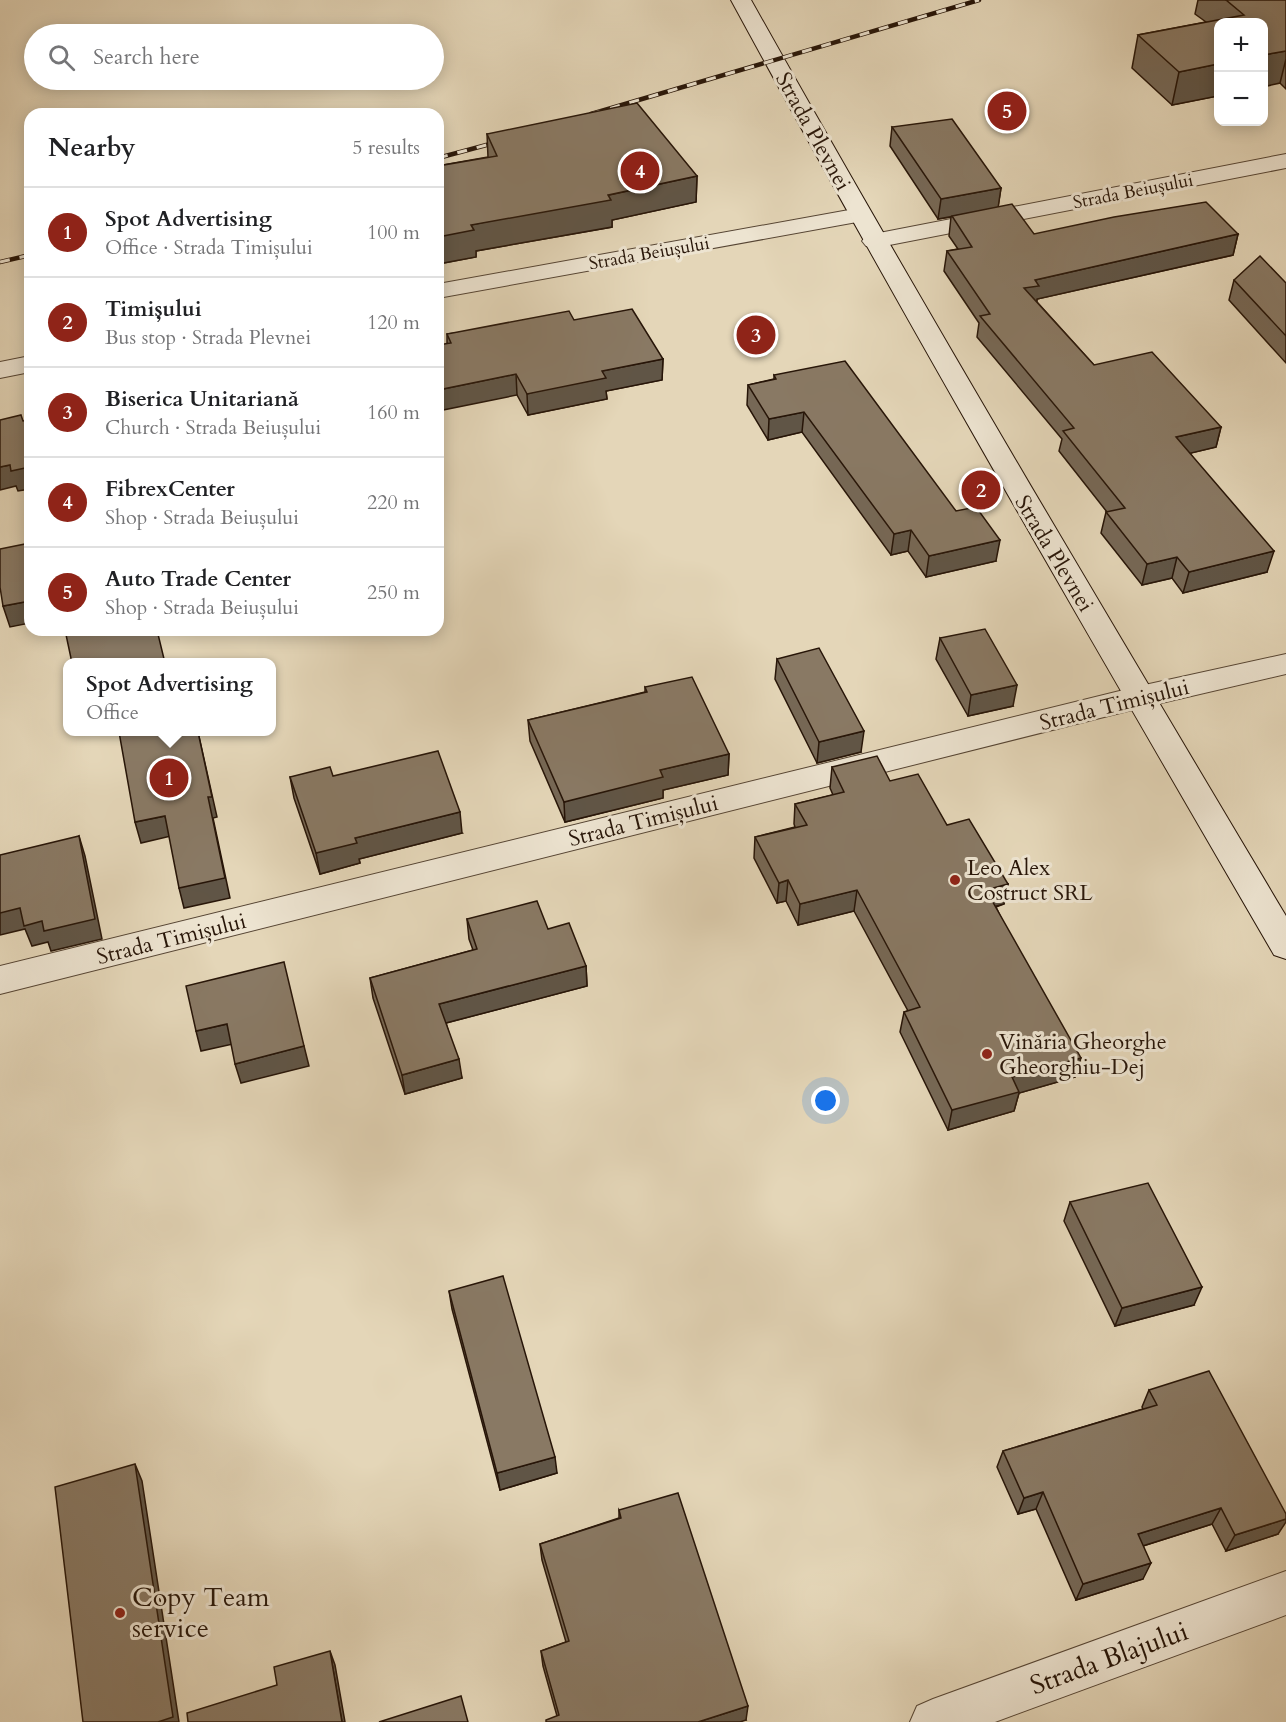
<!DOCTYPE html>
<html lang="en">
<head>
<meta charset="utf-8">
<style>
  :root { --surface:#fff; --page:#f2f2f2; --text:#202124; --muted:#757577; --line:#e0e0e0; --accent:#8f2418 }
  body { margin:0; font-family:Cardo,serif; background:var(--page); color:var(--text) }
  .controls { position:absolute; right:18px; top:18px; display:grid; overflow:hidden; border-radius:12px; box-shadow:0 3px 15px #0003 }
  .controls button { width:54px; height:54px; display:grid; place-items:center; padding:0; border:0; border-bottom:2px solid var(--line); background:var(--surface); color:var(--text); font:30px sans-serif }
  .you { position:absolute; left:826px; top:1101px; width:21px; height:21px; margin:-15px; border:4px solid #fff; border-radius:50%; background:#1a73e8; box-shadow:0 0 0 9px #1a73e833 }
  .badge { display:grid; place-items:center; width:39px; height:39px; border-radius:50%; background:var(--accent); color:#fff; font-size:20px; font-weight:700 }
  .pin { position:absolute; translate:-50% -50%; border:3px solid #fff; box-shadow:0 2px 6px #0006 }
  .popup { position:absolute; left:63px; top:658px; width:213px; height:78px; box-sizing:border-box; display:grid; place-content:center; border-radius:12px; background:var(--surface); filter:drop-shadow(0 2px 4px #0005); font-size:20px; white-space:nowrap; color:var(--muted) }
  .popup b { font-size:22px; color:var(--text) }
  .popup::after { content:''; position:absolute; left:50%; top:100%; margin-left:-12px; border:12px solid transparent; border-top-color:var(--surface) }
  .list { margin:0; padding:0; list-style:none }
  h2 { display:flex; justify-content:space-between; align-items:center; height:78px; margin:0; padding:0 24px; font-size:26px }
  h2 small { font-size:20px; font-weight:400; color:var(--muted) }
  .list li { display:grid; grid-template-columns:39px 1fr auto; gap:18px; align-items:center; box-sizing:border-box; height:90px; padding:0 24px; border-top:2px solid var(--line) }
  .list b { display:block; font-size:22px; white-space:nowrap }
  .list p { margin:0; font-size:20px; white-space:nowrap; color:var(--muted) }
  .list em { font-size:20px; font-style:normal; color:var(--muted) }
  .icon { flex:none; width:33px; height:33px; fill:none; stroke:currentColor; stroke-width:2; stroke-linecap:round; stroke-linejoin:round }
  .map { position:relative; flex:none; width:1286px; height:1722px; overflow:hidden }
  .search { position:absolute; background:var(--surface); box-shadow:0 3px 15px #0003; left:24px; top:24px; width:420px; height:66px; display:flex; align-items:center; gap:15px; box-sizing:border-box; padding:0 21px; border-radius:33px; color:var(--muted); font-size:22px }
  .panel { position:absolute; background:var(--surface); box-shadow:0 3px 15px #0003; left:24px; top:108px; width:420px; height:528px; border-radius:18px }
  .map>svg:first-child { display:block }
  .lines { fill:none; stroke-linecap:round; stroke-linejoin:round }
  .street-casing { stroke:#564534; stroke-width:2 }
  .secondary-casing { stroke:#271508; stroke-width:2 }
  .street { fill:#ede4d1; fill-rule:evenodd }
  .secondary { fill:#ede4d1; fill-rule:evenodd }
  .rail-casing { stroke:#271508; stroke-width:4.5 }
  .rail { stroke:#ede4d1; stroke-width:3; stroke-dasharray:10; stroke-linecap:butt }
  .wall { fill:#766856; stroke:#271508; stroke-width:1.5 }
  .shaded-wall { fill:#605546; stroke:#271508; stroke-width:1.5 }
  .building { fill:#897964; stroke:#271508; stroke-width:1.5 }
  .poi-dot { fill:#8f2418; stroke:#ede4d1; stroke-width:2 }
  .labels { text-anchor:middle; stroke-width:6; stroke-linejoin:round; paint-order:stroke }
  .far-street-label { font-size:18px; fill:#271508; stroke:#ede4d1 }
  .street-label { font-size:22px; fill:#271508; stroke:#ede4d1 }
  .poi-label { font-size:22px; fill:#271508; stroke:#ede4d1; text-anchor:start }
  .near-poi-label { font-size:27px; fill:#271508; stroke:#ede4d1; text-anchor:start }
  .near-street-label { font-size:27px; fill:#271508; stroke:#ede4d1 }
</style>
</head>
<body>
<div class="map">
<svg width="1286" height="1722" viewBox="0 0 1286 1722">
  <rect width="100%" height="100%" fill="#e4d6b8"/>
  <filter id="stains"><feTurbulence type="fractalNoise" baseFrequency=".00333" numOctaves="4"/><feColorMatrix values="0 0 0 0 .2 0 0 0 0 .09 0 0 0 0 .02 0 0 0 .5 -.17"/></filter>
  <radialGradient id="worn" r=".72"><stop offset=".6" stop-color="#630" stop-opacity="0"/><stop offset="1" stop-color="#630" stop-opacity=".3"/></radialGradient>
  <g class="lines">
    <g class="street-casing">
      <g id="street">
        <polygon points="1286,154 1286,168 874,248 866,246 862,241 866,236 874,234"/>
        <polygon points="860,208 868,210 872,215 868,220 438,298 438,284"/>
        <polygon points="30,356 30,372 0,378 0,362"/>
        <polygon points="1286,654 1286,674 1140,708 0,994 0,966 1140,686"/>
        <polygon points="1286,1571 1286,1615 995,1722 910,1722 917,1706 933,1699"/>
      </g>
    </g>
    <g class="secondary-casing">
      <path id="secondary" d="M731 0H751C924 309 1105 612 1286 916V959L1274 955C1090 638 906 322 731 0Z"/>
    </g>
    <use href="#street" class="street"/>
    <use href="#secondary" class="secondary"/>
    <g class="rail-casing">
      <g id="rail">
        <polyline points="591,114 979,0"/>
        <polyline points="438,158 505,140"/>
        <polyline points="0,262 30,255"/>
      </g>
    </g>
    <use href="#rail" class="rail"/>
  </g>
  <g class="wall">
    <polygon points="1198,0 1286,0 1286,89 1218,22 1218,96 1172,105 1132,68 1138,35 1206,22 1195,14"/>
    <polygon points="892,127 1001,188 998,207 1034,234 1238,234 1233,255 1037,299 1037,302 1094,365 1221,427 1216,447 1190,453 1267,572 1183,593 1172,578 1142,585 1101,533 1106,512 1107,512 1059,451 1062,439 977,337 979,323 944,271 947,251 958,249 949,236 951,217 938,219 890,146"/>
    <polygon points="487,134 697,176 696,202 612,220 612,227 476,251 476,257 438,264 438,166 488,157"/>
    <polygon points="1234,280 1286,283 1286,363 1229,300"/>
    <polygon points="574,320 663,359 662,380 606,391 607,399 528,415 517,395 447,343 447,334"/>
    <polygon points="774,375 956,511 996,561 926,577 908,551 891,555 802,432 768,440 747,405 748,385 774,379"/>
    <polygon points="940,638 1013,706 968,716 936,659"/>
    <polygon points="777,659 861,752 817,763 775,679"/>
    <polygon points="645,687 729,754 728,775 663,790 663,798 565,822 530,741 528,720 645,692"/>
    <polygon points="832,767 890,781 947,825 1008,884 1004,904 996,907 1075,1077 1019,1093 1014,1111 948,1130 900,1032 904,1012 908,1011 854,911 798,925 786,901 777,903 754,858 755,837 795,827 794,824 795,804 833,795 830,788"/>
    <polygon points="333,776 462,833 359,859 360,863 320,874 294,798 290,777"/>
    <polygon points="467,919 548,929 586,966 587,986 446,1023 462,1078 405,1094 373,998 370,978 473,950 469,939"/>
    <polygon points="1070,1202 1194,1305 1115,1326 1064,1221"/>
    <polygon points="449,1291 557,1473 500,1490 452,1309"/>
    <polygon points="1149,1390 1278,1534 1226,1551 1212,1524 1143,1546 1143,1579 1076,1600 1036,1509 1018,1514 997,1467 1003,1451 1143,1409 1142,1407"/>
    <polygon points="619,1510 746,1720 557,1716 543,1666 541,1651 566,1642 542,1560 540,1544 619,1518"/>
  </g>
  <g class="shaded-wall">
    <polygon points="1286,51 1286,59 1280,83 1263,87 1263,55"/>
    <polygon points="1218,64 1218,96 1172,105 1179,72"/>
    <polygon points="697,176 696,202 612,220 612,227 476,251 476,257 438,264 438,237 471,225"/>
    <polygon points="1001,188 998,208 938,219 941,199"/>
    <polygon points="1238,234 1233,255 1037,299 1036,306 1024,288 1035,280"/>
    <polygon points="663,359 662,380 606,391 607,399 528,415 527,394 602,371"/>
    <polygon points="516,374 517,395 438,411 438,390"/>
    <polygon points="804,412 802,432 768,440 769,419"/>
    <polygon points="1221,427 1216,447 1171,458 1176,437"/>
    <polygon points="10,465 30,467 30,489 18,491 16,486 0,490 0,467"/>
    <polygon points="911,530 908,551 891,555 894,534"/>
    <polygon points="1000,540 996,561 926,577 929,556"/>
    <polygon points="1274,551 1267,572 1183,593 1189,572"/>
    <polygon points="1177,557 1172,578 1142,585 1147,564"/>
    <polygon points="30,601 30,623 10,627 3,606"/>
    <polygon points="1017,685 1013,706 968,716 971,695"/>
    <polygon points="864,731 861,752 817,763 819,742"/>
    <polygon points="198,732 217,817 213,818 230,898 184,908 179,888 208,797"/>
    <polygon points="729,754 728,775 663,790 663,798 565,822 564,802 660,770"/>
    <polygon points="460,812 462,833 359,859 360,863 320,874 316,853 355,838"/>
    <polygon points="165,816 171,836 141,843 135,822"/>
    <polygon points="79,836 85,856 102,939 51,951 48,942 32,946 25,929 0,935 0,913"/>
    <polygon points="788,880 786,901 777,903 779,883"/>
    <polygon points="1008,884 1004,904 982,910 986,890"/>
    <polygon points="857,890 854,911 798,925 800,904"/>
    <polygon points="586,966 587,986 442,1024 439,1004"/>
    <polygon points="227,1024 233,1044 201,1051 196,1031"/>
    <polygon points="304,1046 309,1066 241,1083 235,1064"/>
    <polygon points="1081,1058 1075,1077 1019,1093 1014,1111 948,1130 952,1110 1012,1077"/>
    <polygon points="459,1059 462,1078 405,1094 402,1075"/>
    <polygon points="1202,1287 1194,1305 1115,1326 1122,1308"/>
    <polygon points="555,1457 557,1473 500,1490 497,1473"/>
    <polygon points="135,1464 142,1481 179,1722 158,1722"/>
    <polygon points="1043,1492 1036,1509 1018,1514 1024,1498"/>
    <polygon points="1221,1508 1212,1524 1130,1550 1138,1534"/>
    <polygon points="1286,1519 1286,1522 1278,1534 1226,1551 1235,1535"/>
    <polygon points="1151,1563 1143,1579 1076,1600 1083,1584"/>
    <polygon points="330,1651 335,1665 345,1722 342,1722"/>
    <polygon points="748,1706 746,1720 740,1722 698,1722"/>
  </g>
  <g class="building">
    <polygon points="1226,0 1286,0 1286,51 1263,55 1263,22 1218,22 1218,64 1179,72 1138,35 1244,15"/>
    <polygon points="637,103 697,176 608,195 611,200 471,225 474,230 438,237 438,166 497,156 487,134"/>
    <polygon points="952,119 1001,188 941,199 892,127"/>
    <polygon points="1206,202 1238,234 1035,280 1039,286 1024,288 1094,365 1152,352 1221,427 1176,437 1274,551 1189,572 1177,557 1147,564 1106,512 1125,508 1063,431 1074,428 980,316 990,314 947,251 972,247 952,216 1012,204 1034,234 1114,217"/>
    <polygon points="1260,256 1286,283 1286,336 1234,280"/>
    <polygon points="632,309 663,359 602,371 606,378 527,394 516,374 438,390 438,345 451,343 447,334 569,311 574,320"/>
    <polygon points="845,361 956,511 976,507 1000,540 929,556 911,530 894,534 804,412 769,419 748,385 776,379 774,375"/>
    <polygon points="21,415 23,421 30,420 30,467 11,471 10,465 0,467 0,420"/>
    <polygon points="30,543 30,601 3,606 0,587 0,549"/>
    <polygon points="985,629 1017,685 971,695 940,638"/>
    <polygon points="65,630 157,630 165,663 108,663 107,662 103,663 72,663"/>
    <polygon points="819,648 864,731 819,742 777,659"/>
    <polygon points="692,677 729,754 660,770 663,777 564,802 528,720 647,692 645,687"/>
    <polygon points="119,732 198,732 212,797 208,797 225,878 179,888 165,816 135,822"/>
    <polygon points="438,751 460,812 355,838 357,843 316,853 290,777 330,767 333,776"/>
    <polygon points="877,756 890,781 918,774 947,825 969,819 1008,884 986,890 1081,1058 1012,1077 1019,1092 952,1110 904,1012 920,1007 857,890 800,904 788,880 779,883 755,837 807,825 795,804 844,792 832,767"/>
    <polygon points="79,836 95,919 44,931 42,921 24,926 20,908 0,913 0,855"/>
    <polygon points="537,901 548,929 569,923 586,966 439,1004 459,1059 402,1075 370,978 477,949 467,919"/>
    <polygon points="284,962 304,1046 235,1064 227,1024 196,1031 186,986"/>
    <polygon points="1148,1183 1202,1287 1122,1308 1070,1202"/>
    <polygon points="503,1276 555,1457 497,1473 449,1291"/>
    <polygon points="1209,1371 1286,1514 1286,1519 1235,1535 1221,1508 1138,1534 1151,1563 1083,1584 1043,1492 1024,1498 1003,1451 1157,1405 1149,1390"/>
    <polygon points="135,1464 173,1717 158,1722 83,1722 55,1487"/>
    <polygon points="678,1493 748,1706 698,1722 546,1722 546,1720 559,1715 541,1651 569,1641 540,1544 621,1518 619,1510"/>
    <polygon points="330,1651 342,1722 188,1722 187,1713 277,1685 274,1667"/>
    <polygon points="461,1696 468,1722 379,1722"/>
  </g>
  <g class="poi-dot">
    <circle cx="955" cy="880" r="6"/>
    <circle cx="987" cy="1054" r="6"/>
    <circle cx="120" cy="1613" r="6"/>
  </g>
  <g class="labels">
    <g class="far-street-label">
      <text transform="translate(1133 191) rotate(-11)" y="6">Strada Beiușului</text>
      <text transform="translate(649 253) rotate(-10)" y="6">Strada Beiușului</text>
    </g>
    <g class="street-label">
      <text transform="translate(814 131) rotate(61)" y="8">Strada Plevnei</text>
      <text transform="translate(1055 553) rotate(59)" y="8">Strada Plevnei</text>
      <text transform="translate(1114 704) rotate(-14)" y="8">Strada Timișului</text>
      <text transform="translate(643 820) rotate(-14)" y="8">Strada Timișului</text>
      <text transform="translate(171 938) rotate(-14)" y="8">Strada Timișului</text>
    </g>
    <g class="poi-label">
      <text x="967" y="875">Leo Alex<tspan x="967" dy="25">Costruct SRL</tspan></text>
      <text x="999" y="1049">Vinăria Gheorghe<tspan x="999" dy="25">Gheorghiu-Dej</tspan></text>
    </g>
    <g class="near-poi-label">
      <text x="132" y="1606">Copy Team<tspan x="132" dy="31">service</tspan></text>
    </g>
    <g class="near-street-label">
      <text transform="translate(1109 1658) rotate(-20)" y="9">Strada Blajului</text>
    </g>
  </g>
  <rect width="100%" height="100%" filter="url(#stains)"/>
  <rect width="100%" height="100%" fill="url(#worn)"/>
</svg>
<div class="controls">
<button>+</button>
<button>−</button>
</div>
<div class="you"></div>
<div class="pin badge" style="left:169px;top:778px">1</div>
<div class="popup"><b>Spot Advertising</b>Office</div>
<div class="pin badge" style="left:981px;top:490px">2</div>
<div class="pin badge" style="left:756px;top:335px">3</div>
<div class="pin badge" style="left:640px;top:171px">4</div>
<div class="pin badge" style="left:1007px;top:111px">5</div>
<div class="search"><svg class="icon" aria-label="search" viewBox="0 0 24 24"><circle cx="10" cy="10" r="6"/><path d="M15 15l6 6"/></svg>Search here</div>
<section class="panel">
<h2>Nearby<small>5 results</small></h2>
<ul class="list">
<li><span class="badge">1</span><div><b>Spot Advertising</b><p>Office · Strada Timișului</p></div><em>100 m</em></li>
<li><span class="badge">2</span><div><b>Timișului</b><p>Bus stop · Strada Plevnei</p></div><em>120 m</em></li>
<li><span class="badge">3</span><div><b>Biserica Unitariană</b><p>Church · Strada Beiușului</p></div><em>160 m</em></li>
<li><span class="badge">4</span><div><b>FibrexCenter</b><p>Shop · Strada Beiușului</p></div><em>220 m</em></li>
<li><span class="badge">5</span><div><b>Auto Trade Center</b><p>Shop · Strada Beiușului</p></div><em>250 m</em></li>
</ul>
</section>
</div>
</body>
</html>
